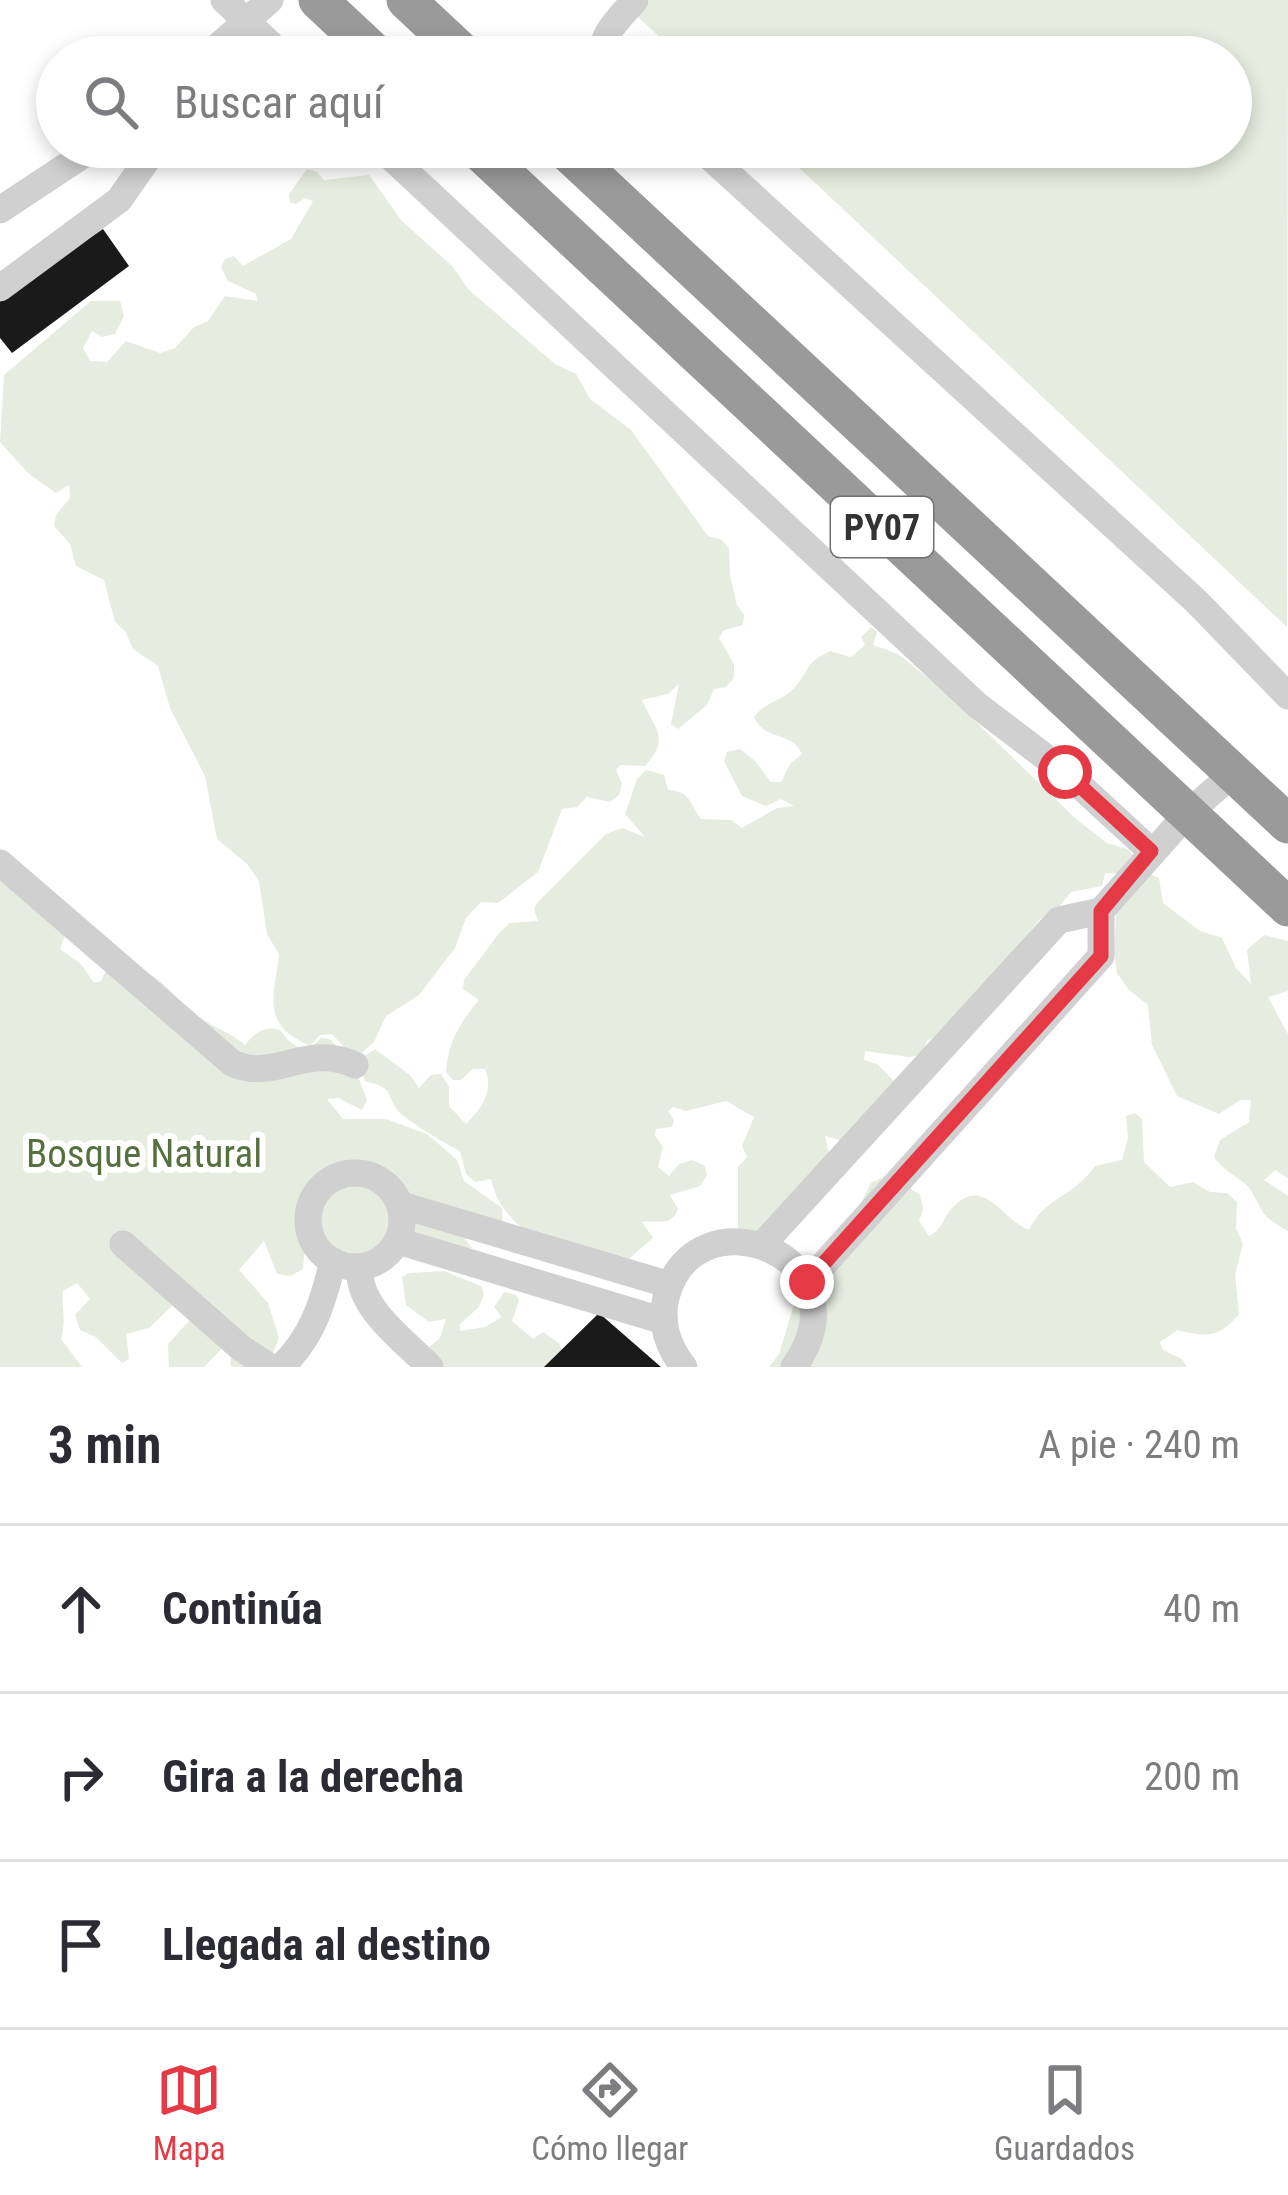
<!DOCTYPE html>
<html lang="es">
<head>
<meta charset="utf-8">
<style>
  :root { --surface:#fff; --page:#f2f2f3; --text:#2b2b33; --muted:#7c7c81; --line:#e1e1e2; --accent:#e63946 }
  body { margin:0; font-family:"Roboto Condensed",sans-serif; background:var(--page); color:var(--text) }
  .stop { position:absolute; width:36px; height:36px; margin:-27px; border:9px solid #e63946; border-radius:50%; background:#fff }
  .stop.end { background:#e63946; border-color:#fff; box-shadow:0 3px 12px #0008 }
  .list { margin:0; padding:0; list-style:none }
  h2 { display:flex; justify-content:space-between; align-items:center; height:156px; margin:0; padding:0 48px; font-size:51px }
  h2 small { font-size:39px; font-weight:400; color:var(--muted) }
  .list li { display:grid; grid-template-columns:78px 1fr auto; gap:36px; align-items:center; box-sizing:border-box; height:168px; padding:0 48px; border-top:3px solid var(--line) }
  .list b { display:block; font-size:45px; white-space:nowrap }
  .list em { font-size:39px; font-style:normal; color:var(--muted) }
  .icon { flex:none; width:66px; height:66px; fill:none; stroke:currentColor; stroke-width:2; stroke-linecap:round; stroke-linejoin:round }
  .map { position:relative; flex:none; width:1288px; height:1367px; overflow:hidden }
  .search { position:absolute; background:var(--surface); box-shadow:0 6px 18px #0003; left:36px; right:36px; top:36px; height:132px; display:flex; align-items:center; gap:30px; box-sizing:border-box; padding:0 42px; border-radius:66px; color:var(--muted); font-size:45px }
  .sheet { height:660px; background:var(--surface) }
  nav { display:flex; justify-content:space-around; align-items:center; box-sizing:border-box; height:168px; border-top:3px solid var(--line); background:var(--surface); font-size:33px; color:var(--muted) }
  nav a { display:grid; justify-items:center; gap:6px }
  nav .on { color:var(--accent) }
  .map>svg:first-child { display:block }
  .green { fill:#e6ecdf }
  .building { fill:#1a1a1a }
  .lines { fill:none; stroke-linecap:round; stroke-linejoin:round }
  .minor { stroke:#d0d0d0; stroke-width:27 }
  .highway { stroke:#9a9a9a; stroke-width:39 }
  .route { stroke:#e63946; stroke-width:15 }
  .labels { text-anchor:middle; stroke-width:12; stroke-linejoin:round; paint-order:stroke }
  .shield { fill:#fff; stroke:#707070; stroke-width:3 }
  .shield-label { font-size:36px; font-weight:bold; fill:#333 }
  .park-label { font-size:39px; fill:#56703f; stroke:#fff }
</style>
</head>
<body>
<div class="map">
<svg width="1288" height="1367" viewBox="0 0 1288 1367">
  <rect width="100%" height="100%" fill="#fff"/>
  <g class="green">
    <polygon points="650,0 1288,0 1287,627 777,147 1231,147 1231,57 681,57 636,15"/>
    <path d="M307 169 317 172 324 180 369 175 402 221 453 267 469 290 555 364 576 374 590 399 631 430 708 536 722 540 729 549 730 575 737 605 744 615 743 625 724 630 719 638 734 664V678L726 687 714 689 707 705 678 729 671 724 679 684 668 694 642 700C655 730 671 738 645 766L621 765 616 770 622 784 619 795 610 802 587 797 577 807 562 809 538 872 498 903 481 902 466 918 455 948 419 995 386 1016 374 1042 355 1059 332 1034 320 1035 310 1046C259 1023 275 997 279 954L267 934 259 881 247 864 217 839 205 776 170 708 158 666 133 649 125 631 115 622 104 580 76 566 70 544 54 526 56 515 70 498 69 485 56 493 28 473 0 442 4 375 91 301H120L124 316 115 334 102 337 92 331 83 348 90 361 107 362 126 341 160 353 175 348 194 327 208 321 225 296 257 301 256 294 228 281 221 267 225 259 234 256 243 266 291 239 313 201 305 198 296 204 290 202 289 194Z"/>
    <path d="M871 627 877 632 873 645 898 654 942 689 1076 819 1107 843 1127 849 1136 858 1126 874 1105 873 1102 886 1071 892 1059 907 1039 920 1001 969 939 1034 927 1041 922 1055 909 1057 865 1051 864 1060 877 1064 894 1081 847 1142 825 1136 829 1154 765 1234H745L738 1228V1167L747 1157 742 1146 754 1117 726 1101 686 1111 673 1107 668 1111 674 1120 672 1127 656 1129 655 1136 663 1147 658 1167 669 1176 679 1164 692 1160 705 1166 707 1175 700 1186 670 1195 678 1209C672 1227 657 1220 642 1222L653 1238 611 1274C566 1252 502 1234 491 1179L475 1182 466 1174 460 1151C449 1146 408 1121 400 1113 385 1097 396 1087 366 1082L359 1069 363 1057 375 1049 411 1076 419 1088 431 1075 441 1074 449 1087V1106L466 1124C482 1108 494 1091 485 1069H473L461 1080H453L446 1072C448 1042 460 1023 479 1000L463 989 464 980 500 932 510 923 538 921 534 909 538 902 606 834 622 828 645 837 625 814 637 779 646 770 664 775 668 790C691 791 689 803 701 819L731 820 742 828 777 808 794 806 781 799 766 806 742 796 724 761 727 752 740 749 755 761 771 782H781L790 764 802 754C790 729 766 743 754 717 765 702 784 700 795 687 811 668 805 663 830 651L851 657 865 645 861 637Z"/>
    <path d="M1142 871 1159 878 1163 903 1200 931 1222 938 1236 968 1251 984 1247 950 1264 935 1288 941V991L1268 997 1288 1034V1178L1275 1170 1264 1180 1288 1196V1231C1259 1214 1266 1216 1250 1189 1243 1179 1226 1174 1214 1157L1220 1140 1249 1122 1251 1100H1240L1219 1114 1177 1096 1152 1045 1148 1005 1129 990 1117 973 1114 953 1116 912Z"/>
    <path d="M0 881 69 925 60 949 81 964 94 983 101 981 106 970C165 968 155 982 195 1014 211 1027 231 1032 245 1045 256 1032 263 1026 280 1030 288 1041 295 1048 309 1050L321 1038 330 1039 354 1066 367 1100 362 1110 338 1098 327 1099 343 1119H386L427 1134 457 1160 464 1181 502 1208 503 1231H459L472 1248 460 1254 400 1235C386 1257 367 1270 340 1272L327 1261 317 1228 305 1243 303 1269 290 1276 277 1274 264 1241 239 1270 268 1303 279 1338 267 1367H233L230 1364 234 1348 230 1340 204 1367H169L168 1344 191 1319 185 1309 172 1306 149 1328 126 1334 129 1359 122 1363 96 1337 80 1330 75 1315 90 1299 77 1283 63 1291C61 1311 67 1316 61 1339L82 1367H0Z"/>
    <path d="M1135 1113 1142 1119 1144 1162 1170 1187 1193 1182 1210 1192 1227 1193 1237 1202 1236 1228 1243 1244 1235 1274 1239 1314C1220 1337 1207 1338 1178 1330L1160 1342 1163 1350 1182 1359 1187 1367H769L779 1354 799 1288 865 1213 862 1201 871 1183 889 1174 920 1195 923 1209 919 1221 929 1236C944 1229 943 1216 954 1206 985 1175 1003 1221 1029 1230 1044 1197 1074 1197 1095 1166L1122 1160 1128 1138 1126 1116Z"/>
    <polygon points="444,1271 481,1286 484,1294 479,1307 460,1324 460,1331 485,1327 502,1317 494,1307 504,1292 516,1295 519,1300 512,1321 533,1339 543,1332 559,1343 564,1354 557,1367 416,1367 423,1352 440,1338 446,1319 429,1322 406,1305 402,1277 409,1273"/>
  </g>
  <g class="building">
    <polygon points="103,229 129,266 12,353 0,338 0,297"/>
    <polygon points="599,1313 661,1367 544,1367"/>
  </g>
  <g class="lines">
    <g class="minor">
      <polyline points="224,0 284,57"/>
      <polyline points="206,57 270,0"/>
      <path d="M602 57C601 33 620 18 635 0"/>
      <polyline points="380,147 977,705 1065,772 1151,851"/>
      <polyline points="699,147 1197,602 1288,696"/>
      <polyline points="0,210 95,147"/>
      <polyline points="0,288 119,200 156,147"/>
      <path d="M0 863 232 1063C274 1083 306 1042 355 1065"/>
      <circle cx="355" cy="1220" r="47"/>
      <polyline points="401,1205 670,1285"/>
      <polyline points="398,1241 664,1321"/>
      <polyline points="123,1244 241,1348 270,1367"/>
      <polyline points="762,1245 1059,920 1101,911 1188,813 1234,773"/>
      <path d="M360 1267C356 1307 404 1340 430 1367"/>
      <polyline points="807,1283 1101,956 1101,911"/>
      <path d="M281 1367C312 1338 323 1303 333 1261"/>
      <path d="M684 1367C668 1347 660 1323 666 1297 695 1188 871 1256 794 1367"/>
    </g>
    <g class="highway">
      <polyline points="318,0 379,57"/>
      <polyline points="406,0 467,57"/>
      <polyline points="475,147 1288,907"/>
      <polyline points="562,147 1288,824"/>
    </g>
  </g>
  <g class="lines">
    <polyline class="route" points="807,1282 1101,956 1101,911 1151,851 1065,772"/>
  </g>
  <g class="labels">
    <rect class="shield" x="831" y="497" width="102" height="60" rx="9"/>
    <g class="shield-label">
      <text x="882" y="540">PY07</text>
    </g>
    <g class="park-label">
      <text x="144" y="1167">Bosque Natural</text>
    </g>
  </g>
</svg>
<div class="stop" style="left:1065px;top:772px"></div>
<div class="stop end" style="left:807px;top:1282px"></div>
<div class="search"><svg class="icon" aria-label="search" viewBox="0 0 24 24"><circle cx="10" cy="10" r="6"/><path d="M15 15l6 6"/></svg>Buscar aquí</div>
</div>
<section class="sheet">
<h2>3 min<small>A pie · 240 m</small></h2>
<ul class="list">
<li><svg class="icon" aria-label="ahead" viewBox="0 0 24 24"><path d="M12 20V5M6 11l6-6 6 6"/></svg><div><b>Continúa</b></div><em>40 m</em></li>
<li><svg class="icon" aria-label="right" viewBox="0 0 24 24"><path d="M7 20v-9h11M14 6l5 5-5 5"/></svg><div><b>Gira a la derecha</b></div><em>200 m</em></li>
<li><svg class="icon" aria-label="arrive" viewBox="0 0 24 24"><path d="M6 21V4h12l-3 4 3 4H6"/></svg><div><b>Llegada al destino</b></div></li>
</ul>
</section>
<nav>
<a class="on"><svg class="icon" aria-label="map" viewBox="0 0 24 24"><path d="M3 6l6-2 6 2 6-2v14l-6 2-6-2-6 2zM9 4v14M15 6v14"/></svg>Mapa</a>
<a><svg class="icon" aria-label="directions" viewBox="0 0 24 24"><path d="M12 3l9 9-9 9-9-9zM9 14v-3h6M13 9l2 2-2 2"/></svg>Cómo llegar</a>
<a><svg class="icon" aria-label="saved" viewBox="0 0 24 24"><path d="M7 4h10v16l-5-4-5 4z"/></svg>Guardados</a>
</nav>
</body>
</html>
